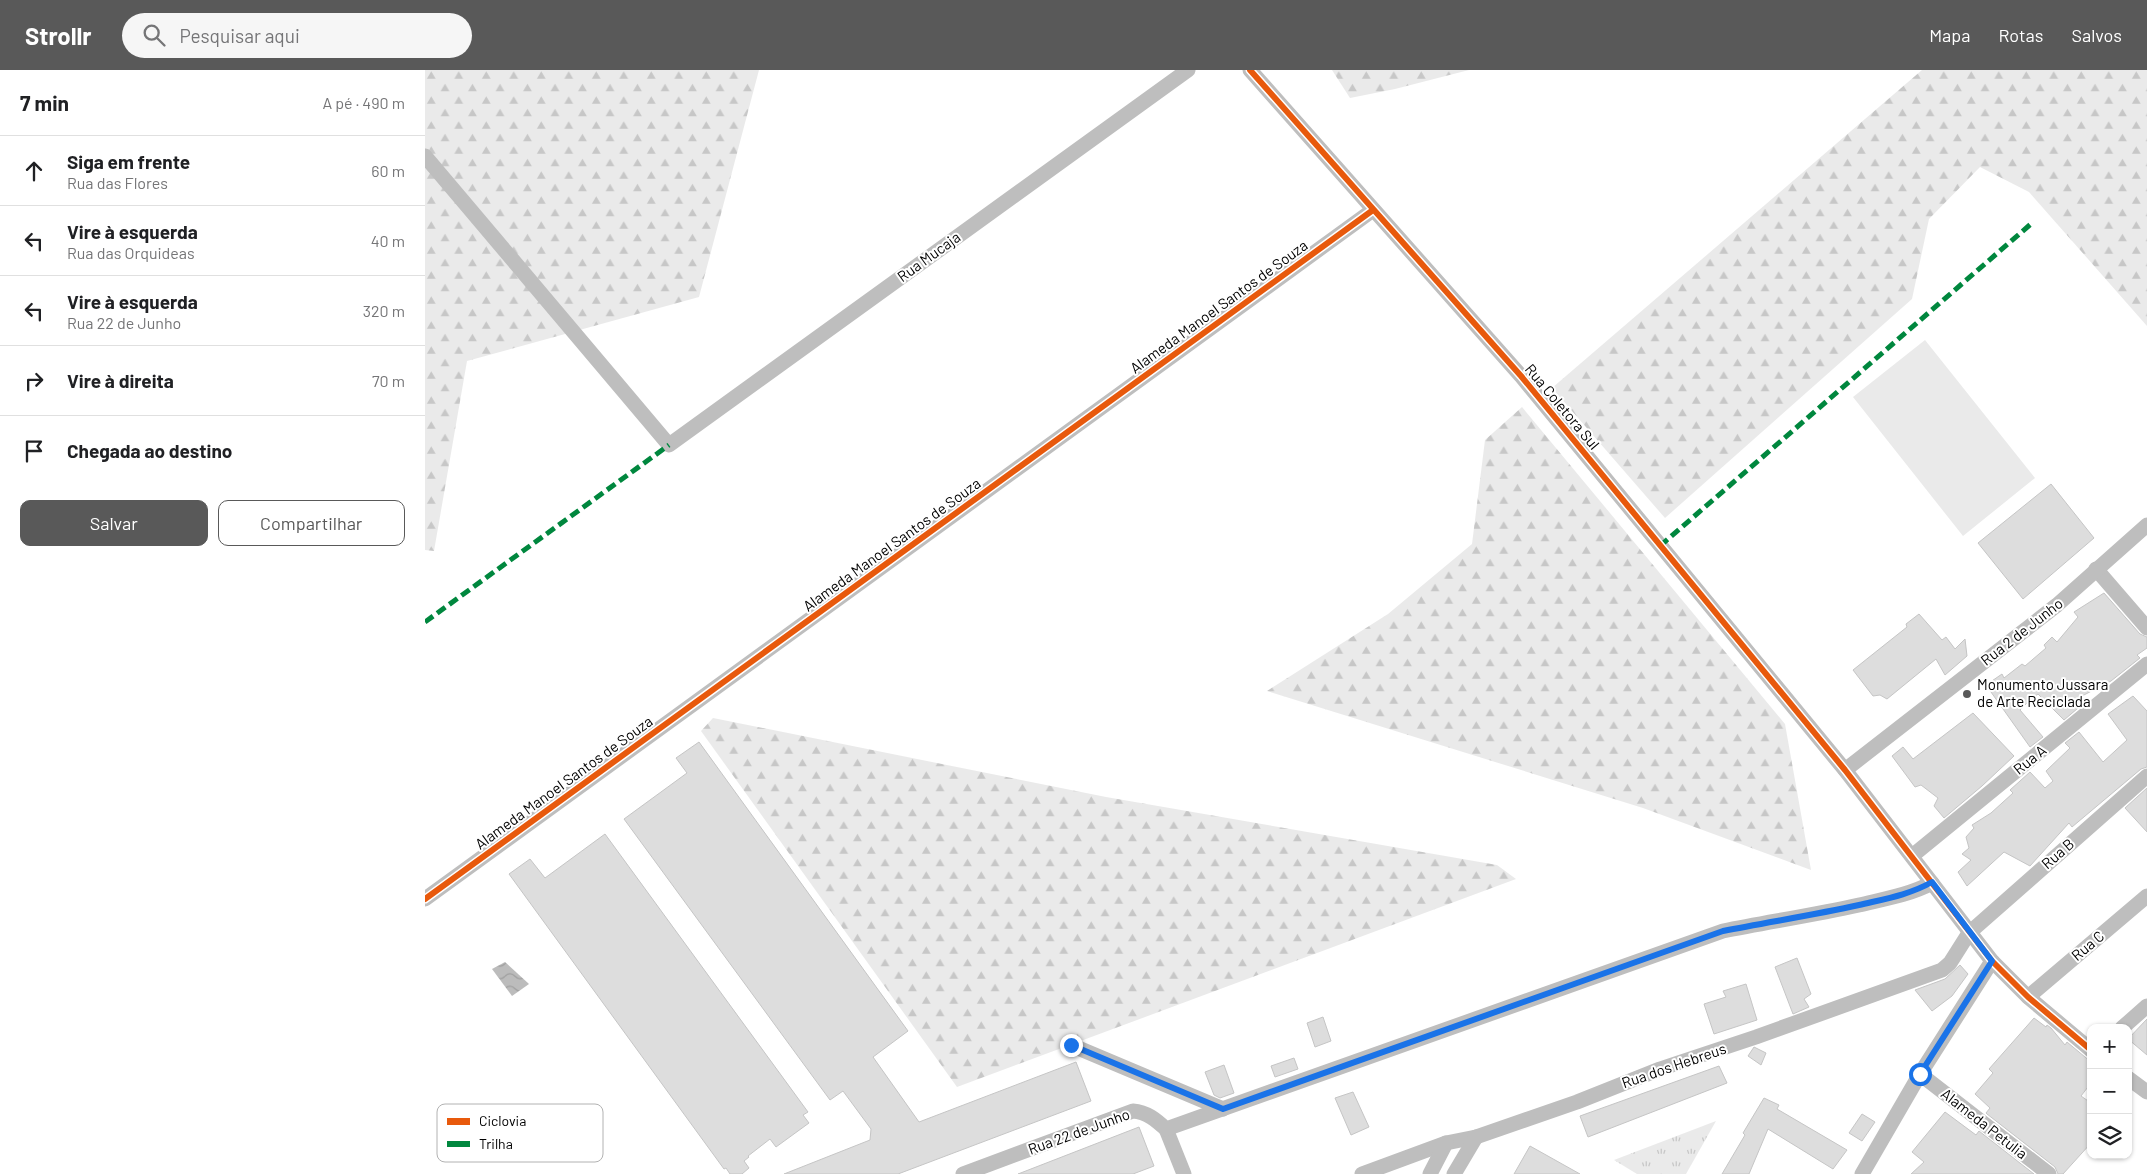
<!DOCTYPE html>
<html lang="pt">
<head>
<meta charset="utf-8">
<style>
  :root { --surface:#fff; --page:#f6f6f6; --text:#202124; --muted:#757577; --line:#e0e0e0; --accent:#595959 }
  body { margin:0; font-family:Barlow,sans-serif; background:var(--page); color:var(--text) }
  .controls { position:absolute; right:15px; bottom:15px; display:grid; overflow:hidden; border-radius:10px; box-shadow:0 1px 4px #0004 }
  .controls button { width:45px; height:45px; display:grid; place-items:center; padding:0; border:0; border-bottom:1px solid var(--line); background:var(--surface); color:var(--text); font:25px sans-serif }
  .stop { position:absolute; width:15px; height:15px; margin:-11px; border:4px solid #1a73e8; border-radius:50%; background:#fff }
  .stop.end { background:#1a73e8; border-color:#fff; box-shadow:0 1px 5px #0008 }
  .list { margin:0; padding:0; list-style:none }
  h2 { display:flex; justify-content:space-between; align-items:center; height:65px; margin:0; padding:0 20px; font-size:21px }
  h2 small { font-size:16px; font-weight:400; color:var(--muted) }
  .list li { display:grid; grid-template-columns:32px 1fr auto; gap:15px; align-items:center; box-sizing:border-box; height:70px; padding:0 20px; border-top:1px solid var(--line) }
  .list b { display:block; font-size:19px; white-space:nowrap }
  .list p { margin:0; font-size:16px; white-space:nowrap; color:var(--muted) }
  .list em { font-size:16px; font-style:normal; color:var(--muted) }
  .actions { display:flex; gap:10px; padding:15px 20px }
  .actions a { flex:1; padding:11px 0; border:1px solid var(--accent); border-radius:10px; text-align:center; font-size:18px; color:var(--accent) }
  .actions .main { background:var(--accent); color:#fff }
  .icon { flex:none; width:28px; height:28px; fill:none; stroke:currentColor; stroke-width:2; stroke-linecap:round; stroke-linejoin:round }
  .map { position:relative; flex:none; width:1722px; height:1104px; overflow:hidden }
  header { display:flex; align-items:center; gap:30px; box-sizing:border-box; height:70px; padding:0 25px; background:var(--accent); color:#fff }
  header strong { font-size:24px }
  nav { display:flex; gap:28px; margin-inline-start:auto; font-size:18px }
  .search { width:350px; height:45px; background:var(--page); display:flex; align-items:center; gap:12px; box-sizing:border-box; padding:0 18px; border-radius:28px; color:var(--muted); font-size:19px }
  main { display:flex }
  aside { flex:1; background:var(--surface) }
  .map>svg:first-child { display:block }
  .grass { fill:#eaeaea }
  .forest { fill:url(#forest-firs) }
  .park { fill:url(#park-tufts) }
  .water { fill:url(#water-waves) }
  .building { fill:#ddd; stroke:#c5c5c5 }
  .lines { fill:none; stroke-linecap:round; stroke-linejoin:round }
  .minor { stroke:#bebebe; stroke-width:15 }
  .quiet { stroke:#00873e; stroke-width:5; stroke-dasharray:10 5; stroke-linecap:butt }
  .cycleway-casing { stroke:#fff; stroke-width:9 }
  .cycleway { stroke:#e8590c; stroke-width:6 }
  .route { stroke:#1a73e8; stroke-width:6 }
  .poi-dot { fill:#595959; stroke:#fff; stroke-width:2 }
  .labels { text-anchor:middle; stroke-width:4; stroke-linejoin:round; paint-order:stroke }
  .street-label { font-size:15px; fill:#000; stroke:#fff }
  .poi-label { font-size:15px; fill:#000; stroke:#fff; text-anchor:start }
  .key { fill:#fff; stroke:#b2b2b2; stroke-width:1 }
  .key-label { font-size:14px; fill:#000 }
</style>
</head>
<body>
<header>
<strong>Strollr</strong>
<div class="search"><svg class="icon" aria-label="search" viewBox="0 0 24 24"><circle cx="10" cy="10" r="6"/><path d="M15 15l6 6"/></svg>Pesquisar aqui</div>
<nav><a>Mapa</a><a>Rotas</a><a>Salvos</a></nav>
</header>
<main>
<aside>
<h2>7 min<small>A pé · 490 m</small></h2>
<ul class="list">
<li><svg class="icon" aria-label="ahead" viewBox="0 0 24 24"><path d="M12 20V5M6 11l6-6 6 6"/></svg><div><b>Siga em frente</b><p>Rua das Flores</p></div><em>60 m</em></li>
<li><svg class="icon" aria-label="left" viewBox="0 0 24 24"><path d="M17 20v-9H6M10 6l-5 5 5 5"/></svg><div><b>Vire à esquerda</b><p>Rua das Orquideas</p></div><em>40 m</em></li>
<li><svg class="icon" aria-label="left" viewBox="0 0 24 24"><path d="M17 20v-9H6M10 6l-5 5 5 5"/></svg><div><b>Vire à esquerda</b><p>Rua 22 de Junho</p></div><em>320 m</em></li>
<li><svg class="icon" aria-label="right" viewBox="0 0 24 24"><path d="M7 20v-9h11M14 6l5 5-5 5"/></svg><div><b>Vire à direita</b></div><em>70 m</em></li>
<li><svg class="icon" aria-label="arrive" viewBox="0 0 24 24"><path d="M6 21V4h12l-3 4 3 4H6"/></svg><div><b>Chegada ao destino</b></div></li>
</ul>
<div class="actions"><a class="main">Salvar</a><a>Compartilhar</a></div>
</aside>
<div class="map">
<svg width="1722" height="1104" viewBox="0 0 1722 1104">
  <defs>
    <pattern id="forest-firs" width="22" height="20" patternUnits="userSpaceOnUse" patternTransform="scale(1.25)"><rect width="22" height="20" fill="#eaeaea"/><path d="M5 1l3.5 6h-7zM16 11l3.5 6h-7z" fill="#c7c7c7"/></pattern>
    <pattern id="park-tufts" width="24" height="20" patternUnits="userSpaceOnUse" patternTransform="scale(1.25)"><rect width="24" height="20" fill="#eaeaea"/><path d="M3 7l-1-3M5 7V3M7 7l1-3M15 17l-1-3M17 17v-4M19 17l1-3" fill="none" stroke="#c7c7c7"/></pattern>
    <pattern id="water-waves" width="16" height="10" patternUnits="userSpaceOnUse" patternTransform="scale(1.25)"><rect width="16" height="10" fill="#bcbcbc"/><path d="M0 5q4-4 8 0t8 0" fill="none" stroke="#a0a0a0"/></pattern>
  </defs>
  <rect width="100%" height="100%" fill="#fff"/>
  <polygon class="grass" points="1500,270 1610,408 1538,466 1428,327"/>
  <g class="forest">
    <polygon points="0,0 334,0 274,227 42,291 9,481 0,480"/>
    <polygon points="907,0 1044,0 970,19 925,28"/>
    <polygon points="1497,0 1722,0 1722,256 1604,122 1555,97 1504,149 1487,229 1240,448 1127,318"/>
    <polygon points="1097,337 1360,654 1386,800 1218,738 842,621 963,544 1047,474 1060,370"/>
    <polygon points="288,648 681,727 1072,795 1091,809 532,1017 276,661"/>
  </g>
  <polygon class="park" points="1291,1051 1261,1104 1212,1104 1189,1090"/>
  <polygon class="water" points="80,892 104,914 87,926 67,899"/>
  <g class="building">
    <polygon points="1626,414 1669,468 1598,529 1553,473"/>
    <polygon points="1679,523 1715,564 1722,567 1722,578 1712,585 1715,588 1686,611 1655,627 1659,633 1639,650 1613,624 1604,631 1595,640 1618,667 1605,677 1561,615 1577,604 1579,608 1597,594 1600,596 1621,578 1619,575 1627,567 1632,572 1653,547 1649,542"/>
    <polygon points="1494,544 1517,570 1521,567 1530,579 1540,569 1542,586 1520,605 1511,589 1462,629 1455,625 1448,626 1428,600 1482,557 1481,554"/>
    <polygon points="1708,626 1722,641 1722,697 1716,699 1647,757 1644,753 1605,796 1579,782 1542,816 1533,802 1546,790 1537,784 1544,778 1541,767 1549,758 1547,755 1566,743 1588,723 1585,720 1605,702 1620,718 1628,711 1621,701 1645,678 1640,673 1654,662 1678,692 1702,670 1683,644"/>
    <polygon points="1548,643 1589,686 1557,716 1519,748 1509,736 1513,728 1496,715 1490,717 1467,686 1478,677 1488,689"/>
    <polygon points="274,672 483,961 448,987 494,1052 651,992 666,1031 473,1104 359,1104 445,1070 446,1059 418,1021 405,1030 199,749 262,703 251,688"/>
    <polygon points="1722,718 1722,762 1700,738"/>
    <polygon points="180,764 383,1042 378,1045 384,1053 351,1077 345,1069 323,1086 324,1087 319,1091 324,1098 317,1104 305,1104 301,1098 299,1099 84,804 105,789 120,808"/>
    <polygon points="1372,888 1386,924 1379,929 1384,937 1368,944 1350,897"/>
    <polygon points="1535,895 1543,904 1527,926 1507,941 1490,920 1520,909"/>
    <polygon points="1321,914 1332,950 1289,964 1279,934 1301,927 1298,921"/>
    <polygon points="898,947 906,971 890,977 882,953"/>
    <polygon points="1609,948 1621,957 1622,955 1626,958 1640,975 1642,972 1666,992 1666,1013 1656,1026 1666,1033 1666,1073 1638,1104 1633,1104 1630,1097 1562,1044 1561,1043 1565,1038 1550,1024 1568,1003 1564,999"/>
    <polygon points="1722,949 1722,985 1703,969"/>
    <polygon points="1329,977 1341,983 1336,995 1323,986"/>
    <polygon points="869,988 873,999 850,1007 846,996"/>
    <polygon points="799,995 809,1023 795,1028 789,1025 780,1002"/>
    <polygon points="1294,996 1302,1013 1163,1067 1155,1046"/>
    <polygon points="928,1022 944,1057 926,1065 910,1028"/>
    <polygon points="1339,1028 1354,1035 1352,1039 1422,1080 1408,1099 1343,1059 1324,1104 1297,1104 1320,1065 1318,1063"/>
    <polygon points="1520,1042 1551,1065 1554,1061 1609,1104 1486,1104 1499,1092 1487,1082"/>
    <polygon points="1437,1044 1450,1052 1437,1071 1424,1063"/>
    <polygon points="714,1057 729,1096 708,1104 593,1104"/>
    <polygon points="1105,1076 1155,1104 1089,1104"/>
  </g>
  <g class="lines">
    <g class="minor">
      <polyline points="825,0 1096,306 1420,700 1567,891 1603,927 1666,980"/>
      <polyline points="0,86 244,375 763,0"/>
      <polyline points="1671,499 1722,558"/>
      <polyline points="1420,700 1632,535 1722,455"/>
      <polyline points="1487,786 1722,594"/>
      <polyline points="0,829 948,140"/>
      <polyline points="1603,927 1722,826"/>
      <polyline points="1697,958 1722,936"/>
      <polyline points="646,975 798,1039"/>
      <polyline points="1495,1004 1624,1104"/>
      <polyline points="1703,1008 1722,1022"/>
      <polyline points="741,1059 759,1104"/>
      <path d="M538 1104 708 1041C722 1042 731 1050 741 1059L1298 861C1343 852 1389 845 1434 835 1459 829 1484 825 1507 813"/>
      <polyline points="937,1104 1021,1073 1051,1067 1152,1032 1235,999 1331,967 1517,900 1525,893 1544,863 1722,706"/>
      <polyline points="1005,1104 1021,1073"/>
      <polyline points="1029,1104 1051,1067"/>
      <polyline points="1437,1104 1495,1004 1567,891"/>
    </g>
    <g class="quiet">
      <polyline points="1235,476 1607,153"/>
      <polyline points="0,552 244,375"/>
    </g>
    <g class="cycleway-casing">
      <g id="cycleway">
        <polyline points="825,0 1096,306 1420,700 1567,891 1603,927 1666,980"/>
        <polyline points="0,829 948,140"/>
      </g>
    </g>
    <use href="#cycleway" class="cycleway"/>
  </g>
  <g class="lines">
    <path class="route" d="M646 975 798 1039 1298 861C1343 852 1389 845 1434 835 1459 829 1484 825 1507 812L1567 891 1495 1004"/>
  </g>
  <circle class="poi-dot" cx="1542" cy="624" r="5"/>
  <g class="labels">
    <g class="street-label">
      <text transform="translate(504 187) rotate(-36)" y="5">Rua Mucaja</text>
      <text transform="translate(794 237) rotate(-36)" y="5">Alameda Manoel Santos de Souza</text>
      <text transform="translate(1137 337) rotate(50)" y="5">Rua Coletora Sul</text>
      <text transform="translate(467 475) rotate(-36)" y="5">Alameda Manoel Santos de Souza</text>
      <text transform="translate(1597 562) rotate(-38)" y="5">Rua 2 de Junho</text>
      <text transform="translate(1605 690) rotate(-39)" y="5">Rua A</text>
      <text transform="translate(139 713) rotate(-36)" y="5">Alameda Manoel Santos de Souza</text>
      <text transform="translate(1633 784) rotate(-41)" y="5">Rua B</text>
      <text transform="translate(1663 876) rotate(-40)" y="5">Rua C</text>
      <text transform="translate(1249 996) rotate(-19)" y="5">Rua dos Hebreus</text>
      <text transform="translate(1559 1054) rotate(38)" y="5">Alameda Petulia</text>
      <text transform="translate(654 1062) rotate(-20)" y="5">Rua 22 de Junho</text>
    </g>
    <g class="poi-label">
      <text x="1552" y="620">Monumento Jussara<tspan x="1552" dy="17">de Arte Reciclada</tspan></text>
    </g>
  </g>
  <rect x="12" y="1034" width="166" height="58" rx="8" class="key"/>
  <rect x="22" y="1048" width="23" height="7" fill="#e8590c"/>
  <rect x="22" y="1071" width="23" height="6" fill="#00873e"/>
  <g class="key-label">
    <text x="54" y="1056">Ciclovia</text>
    <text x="54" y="1079">Trilha</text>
  </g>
</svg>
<div class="controls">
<button>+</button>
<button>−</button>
<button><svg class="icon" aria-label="layers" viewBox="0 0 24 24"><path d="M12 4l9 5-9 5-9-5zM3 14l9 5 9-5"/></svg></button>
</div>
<div class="stop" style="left:1495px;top:1004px"></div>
<div class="stop end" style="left:646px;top:975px"></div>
</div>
</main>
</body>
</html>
